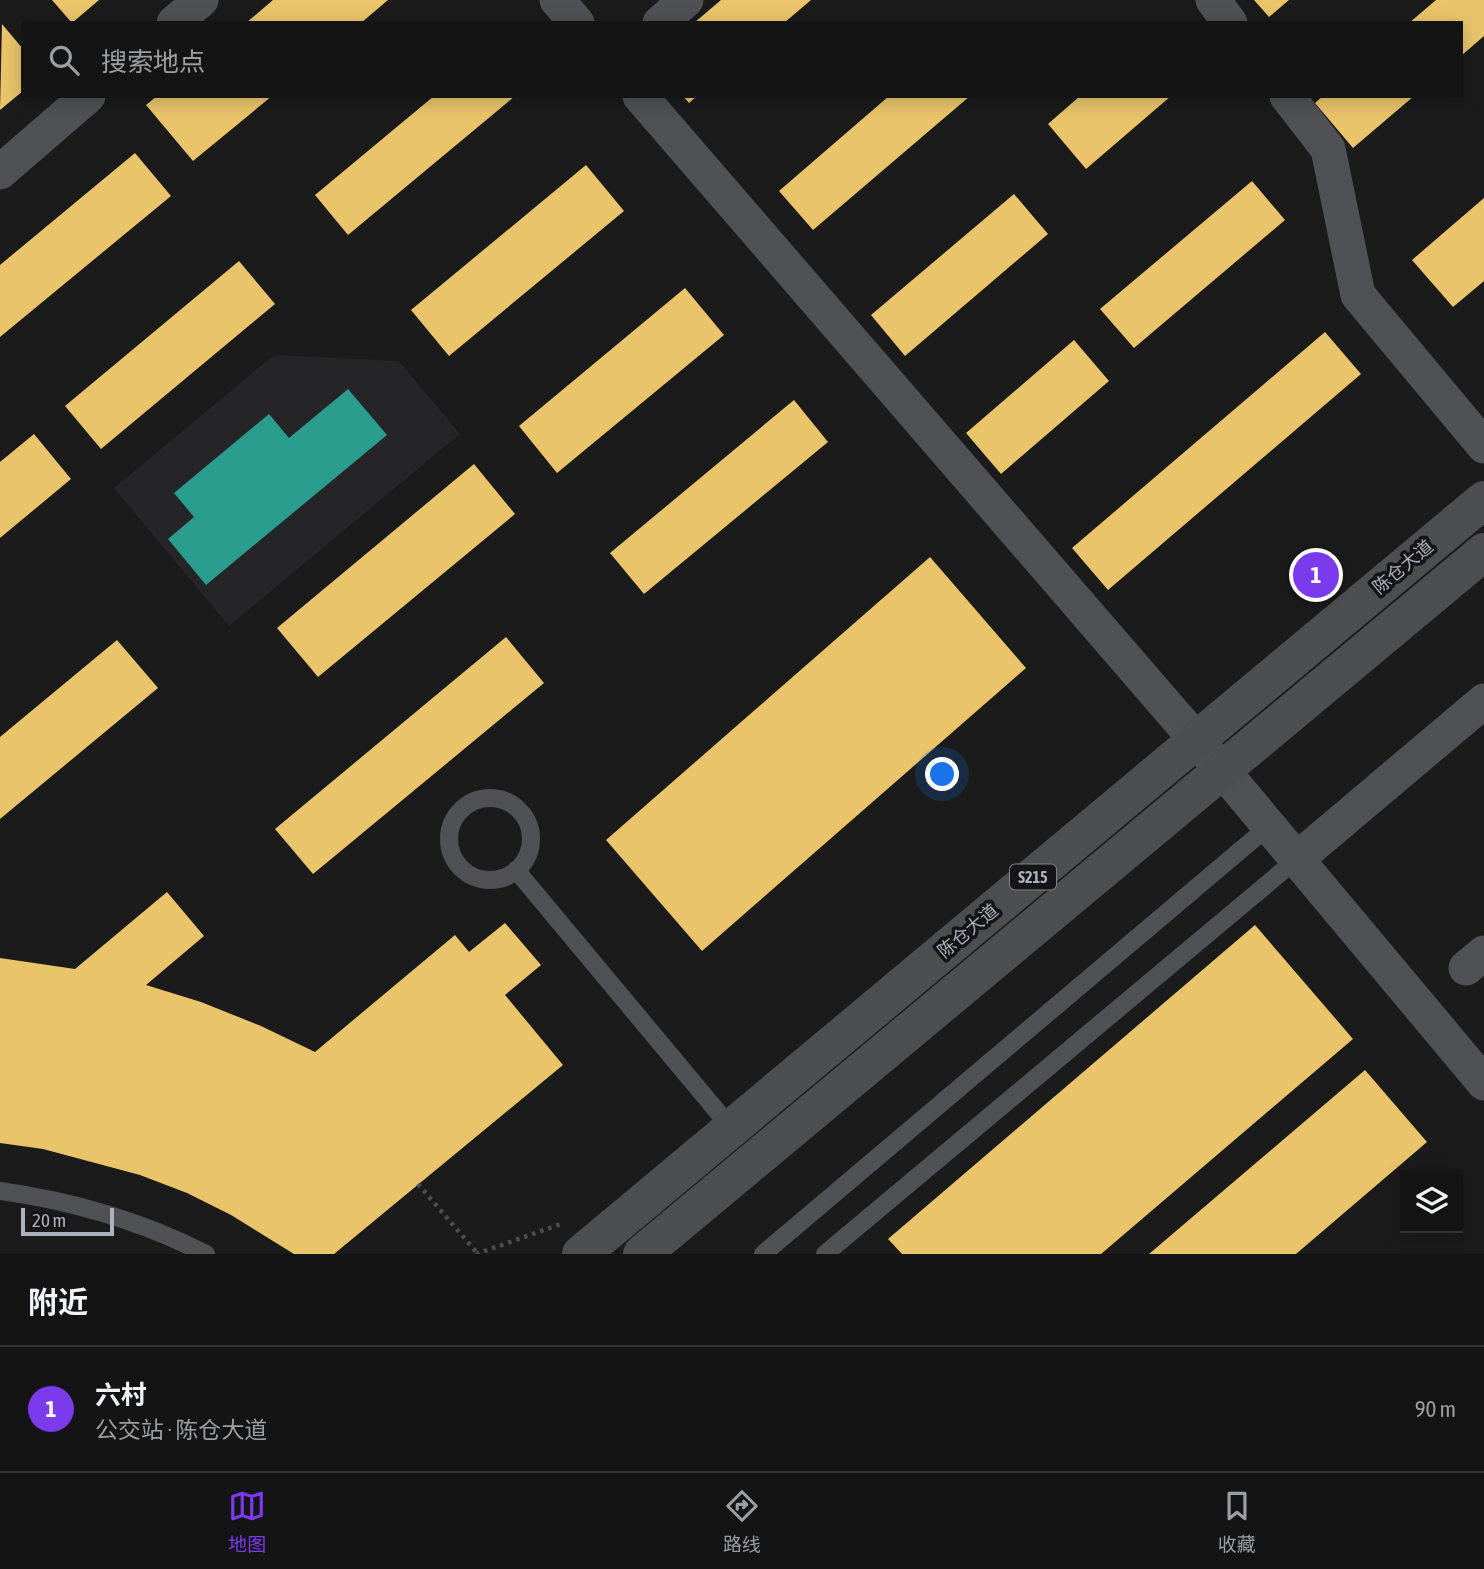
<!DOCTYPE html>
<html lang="zh">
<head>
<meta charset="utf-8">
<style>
  :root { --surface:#141415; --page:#1d1d1e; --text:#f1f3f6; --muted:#9d9ea0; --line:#333334; --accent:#7c3aed }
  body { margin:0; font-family:"Asap Condensed","Noto Sans SC",sans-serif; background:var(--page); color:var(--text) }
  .controls { position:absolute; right:21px; bottom:21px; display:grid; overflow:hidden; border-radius:0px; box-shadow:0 4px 18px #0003 }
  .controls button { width:63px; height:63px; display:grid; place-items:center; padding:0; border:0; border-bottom:2px solid var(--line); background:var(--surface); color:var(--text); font:35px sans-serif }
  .scale { position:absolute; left:21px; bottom:18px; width:93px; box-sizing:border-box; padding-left:7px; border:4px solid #acb3bd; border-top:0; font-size:19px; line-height:24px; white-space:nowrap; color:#acb3bd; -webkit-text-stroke:5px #151518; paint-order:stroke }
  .you { position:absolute; left:943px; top:775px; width:24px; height:24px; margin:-18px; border:5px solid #fff; border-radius:50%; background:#1a73e8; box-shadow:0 0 0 10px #1a73e833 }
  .badge { display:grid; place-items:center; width:46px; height:46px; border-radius:50%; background:var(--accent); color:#fff; font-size:23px; font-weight:700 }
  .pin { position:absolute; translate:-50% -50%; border:4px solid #fff; box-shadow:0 2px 7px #0006 }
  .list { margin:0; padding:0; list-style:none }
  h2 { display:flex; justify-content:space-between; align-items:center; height:91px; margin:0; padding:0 28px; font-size:30px }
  h2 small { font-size:23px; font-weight:400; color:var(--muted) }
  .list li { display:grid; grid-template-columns:46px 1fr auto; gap:21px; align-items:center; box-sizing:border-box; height:126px; padding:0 28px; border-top:2px solid var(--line) }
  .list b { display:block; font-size:26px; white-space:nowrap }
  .list p { margin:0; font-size:23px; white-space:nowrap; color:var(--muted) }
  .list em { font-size:23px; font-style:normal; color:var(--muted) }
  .icon { flex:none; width:38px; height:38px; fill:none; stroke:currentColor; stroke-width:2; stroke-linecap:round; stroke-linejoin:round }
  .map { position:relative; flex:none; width:1484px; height:1254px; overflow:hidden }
  .search { position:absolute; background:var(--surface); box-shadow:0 4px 18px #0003; left:21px; right:21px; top:21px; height:77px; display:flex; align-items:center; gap:18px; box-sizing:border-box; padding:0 24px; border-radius:0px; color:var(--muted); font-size:26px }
  .sheet { height:217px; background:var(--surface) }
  nav { display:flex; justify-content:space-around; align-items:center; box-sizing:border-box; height:98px; border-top:2px solid var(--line); background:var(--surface); font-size:19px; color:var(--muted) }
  nav a { display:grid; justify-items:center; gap:4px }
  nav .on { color:var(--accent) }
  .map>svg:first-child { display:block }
  .built { fill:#252528 }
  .homes { fill:#e9c46a }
  .schools { fill:#2a9d8f }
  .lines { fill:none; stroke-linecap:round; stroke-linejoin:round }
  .path { stroke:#4b4d4f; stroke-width:4.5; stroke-dasharray:3.5 5; stroke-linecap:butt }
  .service { stroke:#4f5155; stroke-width:18 }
  .minor { stroke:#4f5155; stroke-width:35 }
  .primary { stroke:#4d4e50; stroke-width:38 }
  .path-bridge { stroke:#4b4d4f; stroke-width:4.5; stroke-dasharray:3.5 5; stroke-linecap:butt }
  .labels { text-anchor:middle; stroke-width:7; stroke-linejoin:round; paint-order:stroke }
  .shield { fill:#151518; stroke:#7f848c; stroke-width:2 }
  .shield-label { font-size:16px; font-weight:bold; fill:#acb3bd }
  .street-label { font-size:18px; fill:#acb3bd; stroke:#151518 }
</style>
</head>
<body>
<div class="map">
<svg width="1484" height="1254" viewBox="0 0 1484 1254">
  <rect width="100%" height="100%" fill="#1b1b1c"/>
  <polygon class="built" points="274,355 399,361 460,434 229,626 114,488"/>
  <g class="homes">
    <polygon points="52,0 99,0 72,23"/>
    <polygon points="273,0 388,0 361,23 246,23"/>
    <polygon points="721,0 811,0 784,23 694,23"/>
    <polygon points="1254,0 1289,0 1269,17"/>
    <polygon points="1436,0 1484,0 1484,36 1461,56 1461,23 1409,23"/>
    <polygon points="2,24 23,49 23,91 0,110"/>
    <polygon points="157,96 272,96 193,161 146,105"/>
    <polygon points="434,96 515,96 348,235 315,195"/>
    <polygon points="683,96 697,96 689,103"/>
    <polygon points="889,96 970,96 813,230 779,191"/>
    <polygon points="1080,96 1171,96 1086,169 1048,124"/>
    <polygon points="1323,96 1414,96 1353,148 1315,103"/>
    <polygon points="135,153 171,196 0,337 0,265"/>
    <polygon points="586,165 624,211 449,356 411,310"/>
    <polygon points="1252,181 1285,220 1134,348 1100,309"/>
    <polygon points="1014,194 1048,234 905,356 871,315"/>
    <polygon points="1484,198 1484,281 1453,307 1412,260"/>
    <polygon points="239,261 275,304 101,449 65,406"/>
    <polygon points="685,288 724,335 557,473 519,426"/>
    <polygon points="1325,332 1361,374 1108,590 1072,548"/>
    <polygon points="1074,340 1109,381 1001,474 966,433"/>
    <polygon points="794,400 828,442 644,594 610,553"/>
    <polygon points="34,434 71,479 0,538 0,462"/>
    <polygon points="474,464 515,514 318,677 277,628"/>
    <polygon points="930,557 1026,668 702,951 606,840"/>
    <polygon points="506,637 544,683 313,874 275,829"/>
    <polygon points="117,640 158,688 0,819 0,737"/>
    <polygon points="167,892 204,936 146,985 201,1002 261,1026 315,1052 455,935 469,952 505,923 541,965 505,995 563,1065 334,1254 294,1254 231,1215 187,1193 140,1175 43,1149 0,1143 0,958 75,969"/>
    <polygon points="1255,925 1353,1039 1101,1254 902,1254 888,1239"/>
    <polygon points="1365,1070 1427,1142 1296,1254 1149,1254"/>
  </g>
  <polygon class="schools" points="348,389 387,435 206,585 168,539 194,517 174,493 269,414 289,438"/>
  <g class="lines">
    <polyline class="path" points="476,1254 561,1224"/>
    <g class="service">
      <circle cx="490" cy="839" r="41"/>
      <polyline points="516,870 732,1129"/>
      <path d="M0 1191C72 1201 141 1221 206 1254"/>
      <polyline points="763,1254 1269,826"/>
      <polyline points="825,1254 1297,859"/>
    </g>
    <g class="minor">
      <polyline points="557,0 577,23"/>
      <polyline points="1213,0 1230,23"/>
      <polyline points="174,23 201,0"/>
      <polyline points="660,23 686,0"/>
      <polyline points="640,96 1223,771 1484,1083"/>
      <polyline points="1287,96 1328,149 1358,295 1484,446"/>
      <polyline points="0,172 88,96"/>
      <polyline points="1297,859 1484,701"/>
      <polyline points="1466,968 1484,953"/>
    </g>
    <g class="primary">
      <polyline points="581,1254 1484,500"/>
      <polyline points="642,1254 1484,552"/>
    </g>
    <polyline class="path-bridge" points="418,1184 478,1254"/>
  </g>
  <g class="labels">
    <rect class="shield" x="1010" y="864.5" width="46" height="25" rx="5"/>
    <g class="shield-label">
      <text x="1033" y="883">S215</text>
    </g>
    <g class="street-label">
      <text transform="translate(1403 567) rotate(-40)" y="6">陈仓大道</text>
      <text transform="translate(968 931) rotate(-40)" y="6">陈仓大道</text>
    </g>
  </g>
</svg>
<div class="controls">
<button><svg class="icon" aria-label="layers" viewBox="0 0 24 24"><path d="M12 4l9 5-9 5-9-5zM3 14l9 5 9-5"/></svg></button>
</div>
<div class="scale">20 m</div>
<div class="you"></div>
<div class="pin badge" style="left:1316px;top:575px">1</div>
<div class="search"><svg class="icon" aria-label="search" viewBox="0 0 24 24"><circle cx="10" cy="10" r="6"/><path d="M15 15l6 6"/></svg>搜索地点</div>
</div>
<section class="sheet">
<h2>附近<small></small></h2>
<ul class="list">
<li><span class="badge">1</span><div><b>六村</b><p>公交站 · 陈仓大道</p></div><em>90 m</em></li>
</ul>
</section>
<nav>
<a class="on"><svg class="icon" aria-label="map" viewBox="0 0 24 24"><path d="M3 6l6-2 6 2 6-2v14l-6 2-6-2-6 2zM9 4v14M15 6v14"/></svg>地图</a>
<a><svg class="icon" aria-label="directions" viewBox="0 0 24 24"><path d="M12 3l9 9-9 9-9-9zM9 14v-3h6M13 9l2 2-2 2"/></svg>路线</a>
<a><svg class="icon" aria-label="saved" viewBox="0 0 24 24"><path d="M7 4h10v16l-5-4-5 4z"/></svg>收藏</a>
</nav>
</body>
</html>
